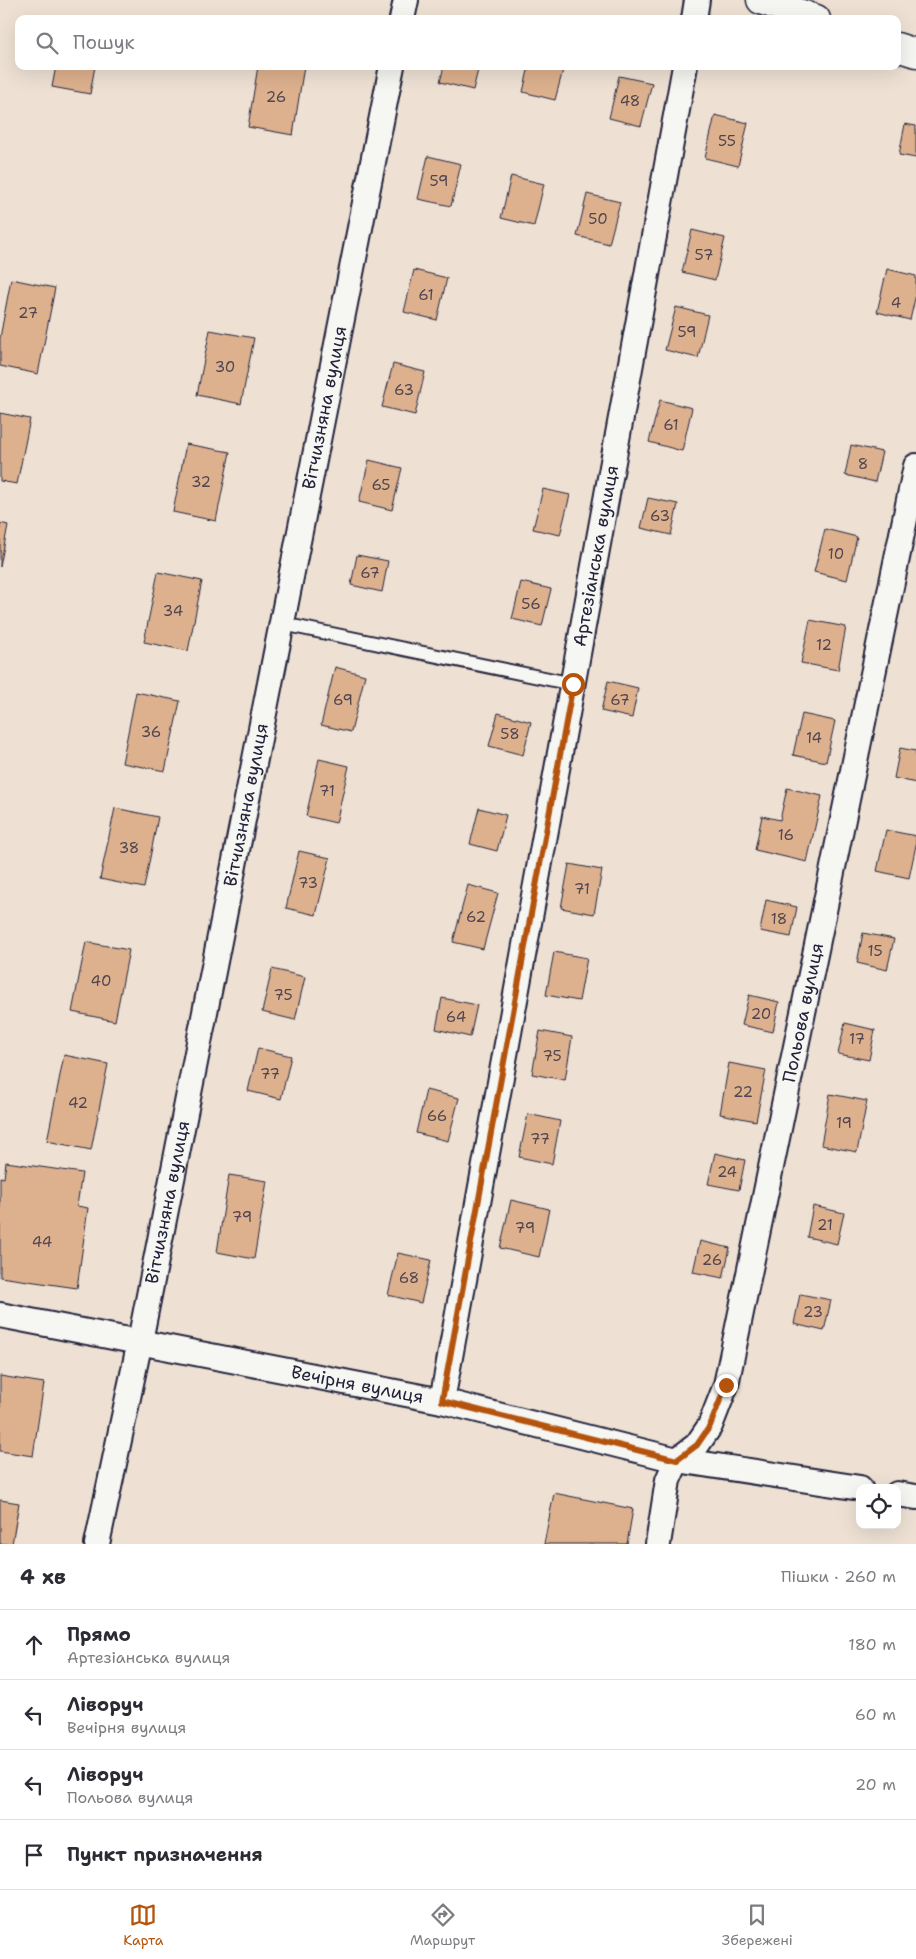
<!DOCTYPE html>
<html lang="uk">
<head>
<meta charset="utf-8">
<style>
  :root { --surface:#fff; --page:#f2f2f3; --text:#2b2b33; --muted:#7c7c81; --line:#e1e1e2; --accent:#b45309 }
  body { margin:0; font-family:"Shantell Sans",sans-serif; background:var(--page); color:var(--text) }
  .controls { position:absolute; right:15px; bottom:15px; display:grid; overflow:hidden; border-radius:10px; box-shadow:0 5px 20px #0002 }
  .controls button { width:45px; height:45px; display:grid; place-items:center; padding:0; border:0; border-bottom:1px solid var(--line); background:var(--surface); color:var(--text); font:25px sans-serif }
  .stop { position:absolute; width:15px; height:15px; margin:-11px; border:4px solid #b45309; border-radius:50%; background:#fff }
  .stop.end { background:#b45309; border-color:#fff; box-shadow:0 1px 5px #0008 }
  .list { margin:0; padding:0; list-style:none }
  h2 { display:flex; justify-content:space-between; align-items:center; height:65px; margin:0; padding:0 20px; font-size:21px }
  h2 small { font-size:16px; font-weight:400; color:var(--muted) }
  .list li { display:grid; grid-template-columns:32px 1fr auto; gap:15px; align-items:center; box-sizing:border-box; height:70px; padding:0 20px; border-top:1px solid var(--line) }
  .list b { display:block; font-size:19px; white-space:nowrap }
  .list p { margin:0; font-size:16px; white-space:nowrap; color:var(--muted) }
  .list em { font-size:16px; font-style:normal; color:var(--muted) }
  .icon { flex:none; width:28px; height:28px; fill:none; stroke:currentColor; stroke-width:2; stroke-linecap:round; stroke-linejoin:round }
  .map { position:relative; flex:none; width:916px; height:1544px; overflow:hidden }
  .search { position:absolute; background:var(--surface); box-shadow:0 5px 20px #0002; left:15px; right:15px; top:15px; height:55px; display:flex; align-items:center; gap:12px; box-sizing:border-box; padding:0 18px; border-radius:10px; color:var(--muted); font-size:19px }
  .sheet { height:345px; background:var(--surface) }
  nav { display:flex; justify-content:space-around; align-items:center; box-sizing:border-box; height:70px; border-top:1px solid var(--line); background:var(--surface); font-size:14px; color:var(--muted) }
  nav a { display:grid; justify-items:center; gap:2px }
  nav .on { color:var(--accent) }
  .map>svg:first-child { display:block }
  .building { fill:#ddb18e; stroke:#22223b }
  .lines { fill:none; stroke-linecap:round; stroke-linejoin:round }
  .service-casing { stroke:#22223b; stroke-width:16 }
  .minor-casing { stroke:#22223b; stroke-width:28 }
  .secondary-casing { stroke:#22223b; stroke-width:31 }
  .service { stroke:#f6f6f2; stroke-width:12 }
  .minor { stroke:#f6f6f2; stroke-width:24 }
  .secondary { stroke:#f6f6f2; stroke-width:28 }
  .route { stroke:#b45309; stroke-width:6 }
  .labels { text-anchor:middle; stroke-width:5; stroke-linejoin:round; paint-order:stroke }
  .number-label { font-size:15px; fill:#514650 }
  .street-label { font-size:18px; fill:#22223b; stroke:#f6f6f2 }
</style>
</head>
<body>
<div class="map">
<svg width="916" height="1544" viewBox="0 0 916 1544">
  <rect width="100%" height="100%" fill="#eee1d4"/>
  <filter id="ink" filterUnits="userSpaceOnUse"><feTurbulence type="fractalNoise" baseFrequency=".02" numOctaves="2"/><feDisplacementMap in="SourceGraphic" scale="10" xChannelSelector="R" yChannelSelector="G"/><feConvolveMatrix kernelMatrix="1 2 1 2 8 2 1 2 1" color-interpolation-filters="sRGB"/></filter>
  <g filter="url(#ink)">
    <g class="building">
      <polygon points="56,66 95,66 90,94 52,87"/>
      <polygon points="258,66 304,66 293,135 248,127"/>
      <polygon points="444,66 479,66 473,90 440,82"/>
      <polygon points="529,66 564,66 555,100 523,92"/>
      <polygon points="619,76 652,83 641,126 609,118"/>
      <polygon points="715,115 748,123 738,166 705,158"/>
      <polygon points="905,124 916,126 916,158 899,155"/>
      <polygon points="428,156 461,164 451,206 418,199"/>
      <polygon points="511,176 544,184 534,226 501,218"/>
      <polygon points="587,194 620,202 609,244 577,236"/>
      <polygon points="692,230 725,238 715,280 682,272"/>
      <polygon points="887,269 916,276 916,294 910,320 877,312"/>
      <polygon points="414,270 447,278 437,320 404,312"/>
      <polygon points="11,279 55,288 38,374 0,366 0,338"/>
      <polygon points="676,307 708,315 698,358 665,350"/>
      <polygon points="210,330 254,338 241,404 197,395"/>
      <polygon points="393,364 425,372 415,415 382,407"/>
      <polygon points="660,400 692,408 682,451 649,442"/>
      <polygon points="0,413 30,419 17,484 0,481"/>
      <polygon points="186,444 230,452 216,521 173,512"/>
      <polygon points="851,445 882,452 875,482 845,475"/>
      <polygon points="369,460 402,468 392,510 359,502"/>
      <polygon points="543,489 570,495 560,535 533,529"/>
      <polygon points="648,498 678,504 671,535 641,528"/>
      <polygon points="0,523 8,525 0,567"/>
      <polygon points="825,529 857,537 847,580 814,572"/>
      <polygon points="357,555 388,561 382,592 351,585"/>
      <polygon points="158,572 202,581 188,651 144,642"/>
      <polygon points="521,582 551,589 542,626 512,619"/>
      <polygon points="810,620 846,627 838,670 801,663"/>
      <polygon points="335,667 365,675 351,732 321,725"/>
      <polygon points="608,681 638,688 632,718 601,711"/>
      <polygon points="136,692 180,701 165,771 122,763"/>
      <polygon points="498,713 531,722 523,755 489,746"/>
      <polygon points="802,714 835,721 826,762 793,755"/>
      <polygon points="900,748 916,751 916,783 894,778"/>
      <polygon points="319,759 349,766 336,823 306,816"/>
      <polygon points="787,788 822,796 807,862 755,850 762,816 780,820"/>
      <polygon points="115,808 158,817 144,888 100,879"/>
      <polygon points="479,808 506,815 497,851 470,844"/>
      <polygon points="886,830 916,836 916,845 909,878 877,871"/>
      <polygon points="299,851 330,858 316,915 286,908"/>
      <polygon points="569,864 602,870 594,914 561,908"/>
      <polygon points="468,885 498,893 483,949 453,942"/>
      <polygon points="766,900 797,907 791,937 760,931"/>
      <polygon points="863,933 894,939 887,970 857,963"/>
      <polygon points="86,942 129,950 115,1021 72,1012"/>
      <polygon points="554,952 587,958 579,1001 546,995"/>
      <polygon points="272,969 305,977 295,1020 262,1012"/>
      <polygon points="749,995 779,1002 773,1032 742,1025"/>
      <polygon points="442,998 477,1005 470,1037 436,1029"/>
      <polygon points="845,1023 875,1030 869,1060 838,1054"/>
      <polygon points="540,1031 572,1037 565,1080 532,1074"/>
      <polygon points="258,1048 291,1056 281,1099 248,1091"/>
      <polygon points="64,1055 108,1064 91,1150 47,1141"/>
      <polygon points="729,1063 766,1070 756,1121 720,1114"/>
      <polygon points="426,1090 459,1098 448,1141 416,1133"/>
      <polygon points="830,1094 867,1101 857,1152 821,1145"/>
      <polygon points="528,1114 560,1121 552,1164 519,1157"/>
      <polygon points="715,1153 745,1160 739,1190 708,1184"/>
      <polygon points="6,1162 82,1173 77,1206 88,1208 77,1288 0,1277 0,1177 4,1178"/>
      <polygon points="229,1175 267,1181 254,1259 217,1252"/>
      <polygon points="511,1200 549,1209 539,1257 500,1248"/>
      <polygon points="813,1206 844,1213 837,1244 807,1237"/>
      <polygon points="700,1241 730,1248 723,1278 693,1272"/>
      <polygon points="398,1253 431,1260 421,1303 388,1295"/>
      <polygon points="800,1294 831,1300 824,1331 794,1324"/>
      <polygon points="0,1376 44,1383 33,1456 0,1451"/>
      <polygon points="554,1493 633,1509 627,1544 544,1544"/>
      <polygon points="0,1500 19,1503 12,1544 0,1544"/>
    </g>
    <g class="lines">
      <g class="service-casing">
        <polyline id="service" points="283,624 573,684"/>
      </g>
      <g class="minor-casing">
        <g id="minor">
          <polyline points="402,19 406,0"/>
          <polyline points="694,19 697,0"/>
          <path id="s1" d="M0 1315 442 1401 677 1460 860 1488"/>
          <path id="s2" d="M442 1401 685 66"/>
          <polyline points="897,1494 916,1497"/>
          <path id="s3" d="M97 1544 140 1341 392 66"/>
          <path id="s4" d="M658 1544 668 1480 677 1460 697 1445 710 1426 726 1385 916 466"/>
        </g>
      </g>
      <g class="secondary-casing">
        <g id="secondary">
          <polyline points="761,0 816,19"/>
          <polyline points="897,47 916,53"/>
        </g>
      </g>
      <use href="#service" class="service"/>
      <use href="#minor" class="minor"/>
      <use href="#secondary" class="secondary"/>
    </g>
  </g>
  <g class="lines" filter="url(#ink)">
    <polyline class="route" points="573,684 442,1401 677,1460 697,1445 710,1426 726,1385"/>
  </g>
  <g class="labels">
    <g class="number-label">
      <text x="276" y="102">26</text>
      <text x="630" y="106">48</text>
      <text x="727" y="146">55</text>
      <text x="439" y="186">59</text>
      <text x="598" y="224">50</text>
      <text x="704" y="260">57</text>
      <text x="426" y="300">61</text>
      <text x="896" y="308">4</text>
      <text x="28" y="318">27</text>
      <text x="687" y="337">59</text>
      <text x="225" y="372">30</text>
      <text x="404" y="395">63</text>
      <text x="671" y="430">61</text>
      <text x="863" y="469">8</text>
      <text x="201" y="487">32</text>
      <text x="381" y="490">65</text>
      <text x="660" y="521">63</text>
      <text x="836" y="559">10</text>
      <text x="370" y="578">67</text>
      <text x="531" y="609">56</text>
      <text x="173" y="616">34</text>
      <text x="824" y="650">12</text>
      <text x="343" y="705">69</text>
      <text x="620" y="705">67</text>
      <text x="151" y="737">36</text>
      <text x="510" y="739">58</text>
      <text x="814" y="743">14</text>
      <text x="327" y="796">71</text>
      <text x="786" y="840">16</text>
      <text x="129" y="853">38</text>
      <text x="308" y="888">73</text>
      <text x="582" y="894">71</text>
      <text x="476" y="922">62</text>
      <text x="779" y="924">18</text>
      <text x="875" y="956">15</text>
      <text x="101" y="986">40</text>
      <text x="283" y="1000">75</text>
      <text x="761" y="1019">20</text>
      <text x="456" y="1022">64</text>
      <text x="857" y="1044">17</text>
      <text x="552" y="1061">75</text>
      <text x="270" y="1079">77</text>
      <text x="743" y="1097">22</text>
      <text x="78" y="1108">42</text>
      <text x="437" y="1121">66</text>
      <text x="844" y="1128">19</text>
      <text x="540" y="1144">77</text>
      <text x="727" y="1177">24</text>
      <text x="242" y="1222">79</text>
      <text x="825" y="1230">21</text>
      <text x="525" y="1233">79</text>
      <text x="42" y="1247">44</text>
      <text x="712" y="1265">26</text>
      <text x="409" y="1283">68</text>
      <text x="813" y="1317">23</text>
    </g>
    <g class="street-label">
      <text dy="6" stroke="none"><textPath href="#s3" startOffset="1159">Вітчизняна вулиця</textPath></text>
      <text dy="6" stroke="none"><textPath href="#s2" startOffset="859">Артезіанська вулиця</textPath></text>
      <text dy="6" stroke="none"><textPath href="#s3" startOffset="754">Вітчизняна вулиця</textPath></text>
      <text dy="6" stroke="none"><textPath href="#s4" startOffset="559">Польова вулиця</textPath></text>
      <text dy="6" stroke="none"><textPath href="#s3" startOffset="349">Вітчизняна вулиця</textPath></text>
      <text dy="6" stroke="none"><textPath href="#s1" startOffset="364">Вечірня вулиця</textPath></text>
    </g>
  </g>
</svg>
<div class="controls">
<button><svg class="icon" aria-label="locate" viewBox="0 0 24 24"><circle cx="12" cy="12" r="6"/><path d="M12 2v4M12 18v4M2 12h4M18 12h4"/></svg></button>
</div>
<div class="stop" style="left:573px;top:684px"></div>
<div class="stop end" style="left:726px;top:1385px"></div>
<div class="search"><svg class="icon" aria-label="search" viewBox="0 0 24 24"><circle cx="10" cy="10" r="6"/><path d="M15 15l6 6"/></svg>Пошук</div>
</div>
<section class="sheet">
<h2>4 хв<small>Пішки · 260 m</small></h2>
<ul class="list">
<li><svg class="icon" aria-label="ahead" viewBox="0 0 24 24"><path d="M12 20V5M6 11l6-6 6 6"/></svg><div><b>Прямо</b><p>Артезіанська вулиця</p></div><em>180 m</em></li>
<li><svg class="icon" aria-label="left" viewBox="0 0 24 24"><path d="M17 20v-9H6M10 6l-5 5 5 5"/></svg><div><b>Ліворуч</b><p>Вечірня вулиця</p></div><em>60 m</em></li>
<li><svg class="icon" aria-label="left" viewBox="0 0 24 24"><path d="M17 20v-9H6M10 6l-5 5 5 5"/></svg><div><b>Ліворуч</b><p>Польова вулиця</p></div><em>20 m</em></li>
<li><svg class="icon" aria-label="arrive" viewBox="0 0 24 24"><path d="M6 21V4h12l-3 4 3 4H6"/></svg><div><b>Пункт призначення</b></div></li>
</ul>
</section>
<nav>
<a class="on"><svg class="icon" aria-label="map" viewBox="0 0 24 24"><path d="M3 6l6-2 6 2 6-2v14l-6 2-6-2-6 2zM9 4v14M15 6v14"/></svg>Карта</a>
<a><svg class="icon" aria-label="directions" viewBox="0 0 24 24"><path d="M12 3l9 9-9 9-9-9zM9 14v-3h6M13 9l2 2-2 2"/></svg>Маршрут</a>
<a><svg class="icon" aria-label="saved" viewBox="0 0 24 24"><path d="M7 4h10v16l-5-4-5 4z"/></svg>Збережені</a>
</nav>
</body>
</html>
